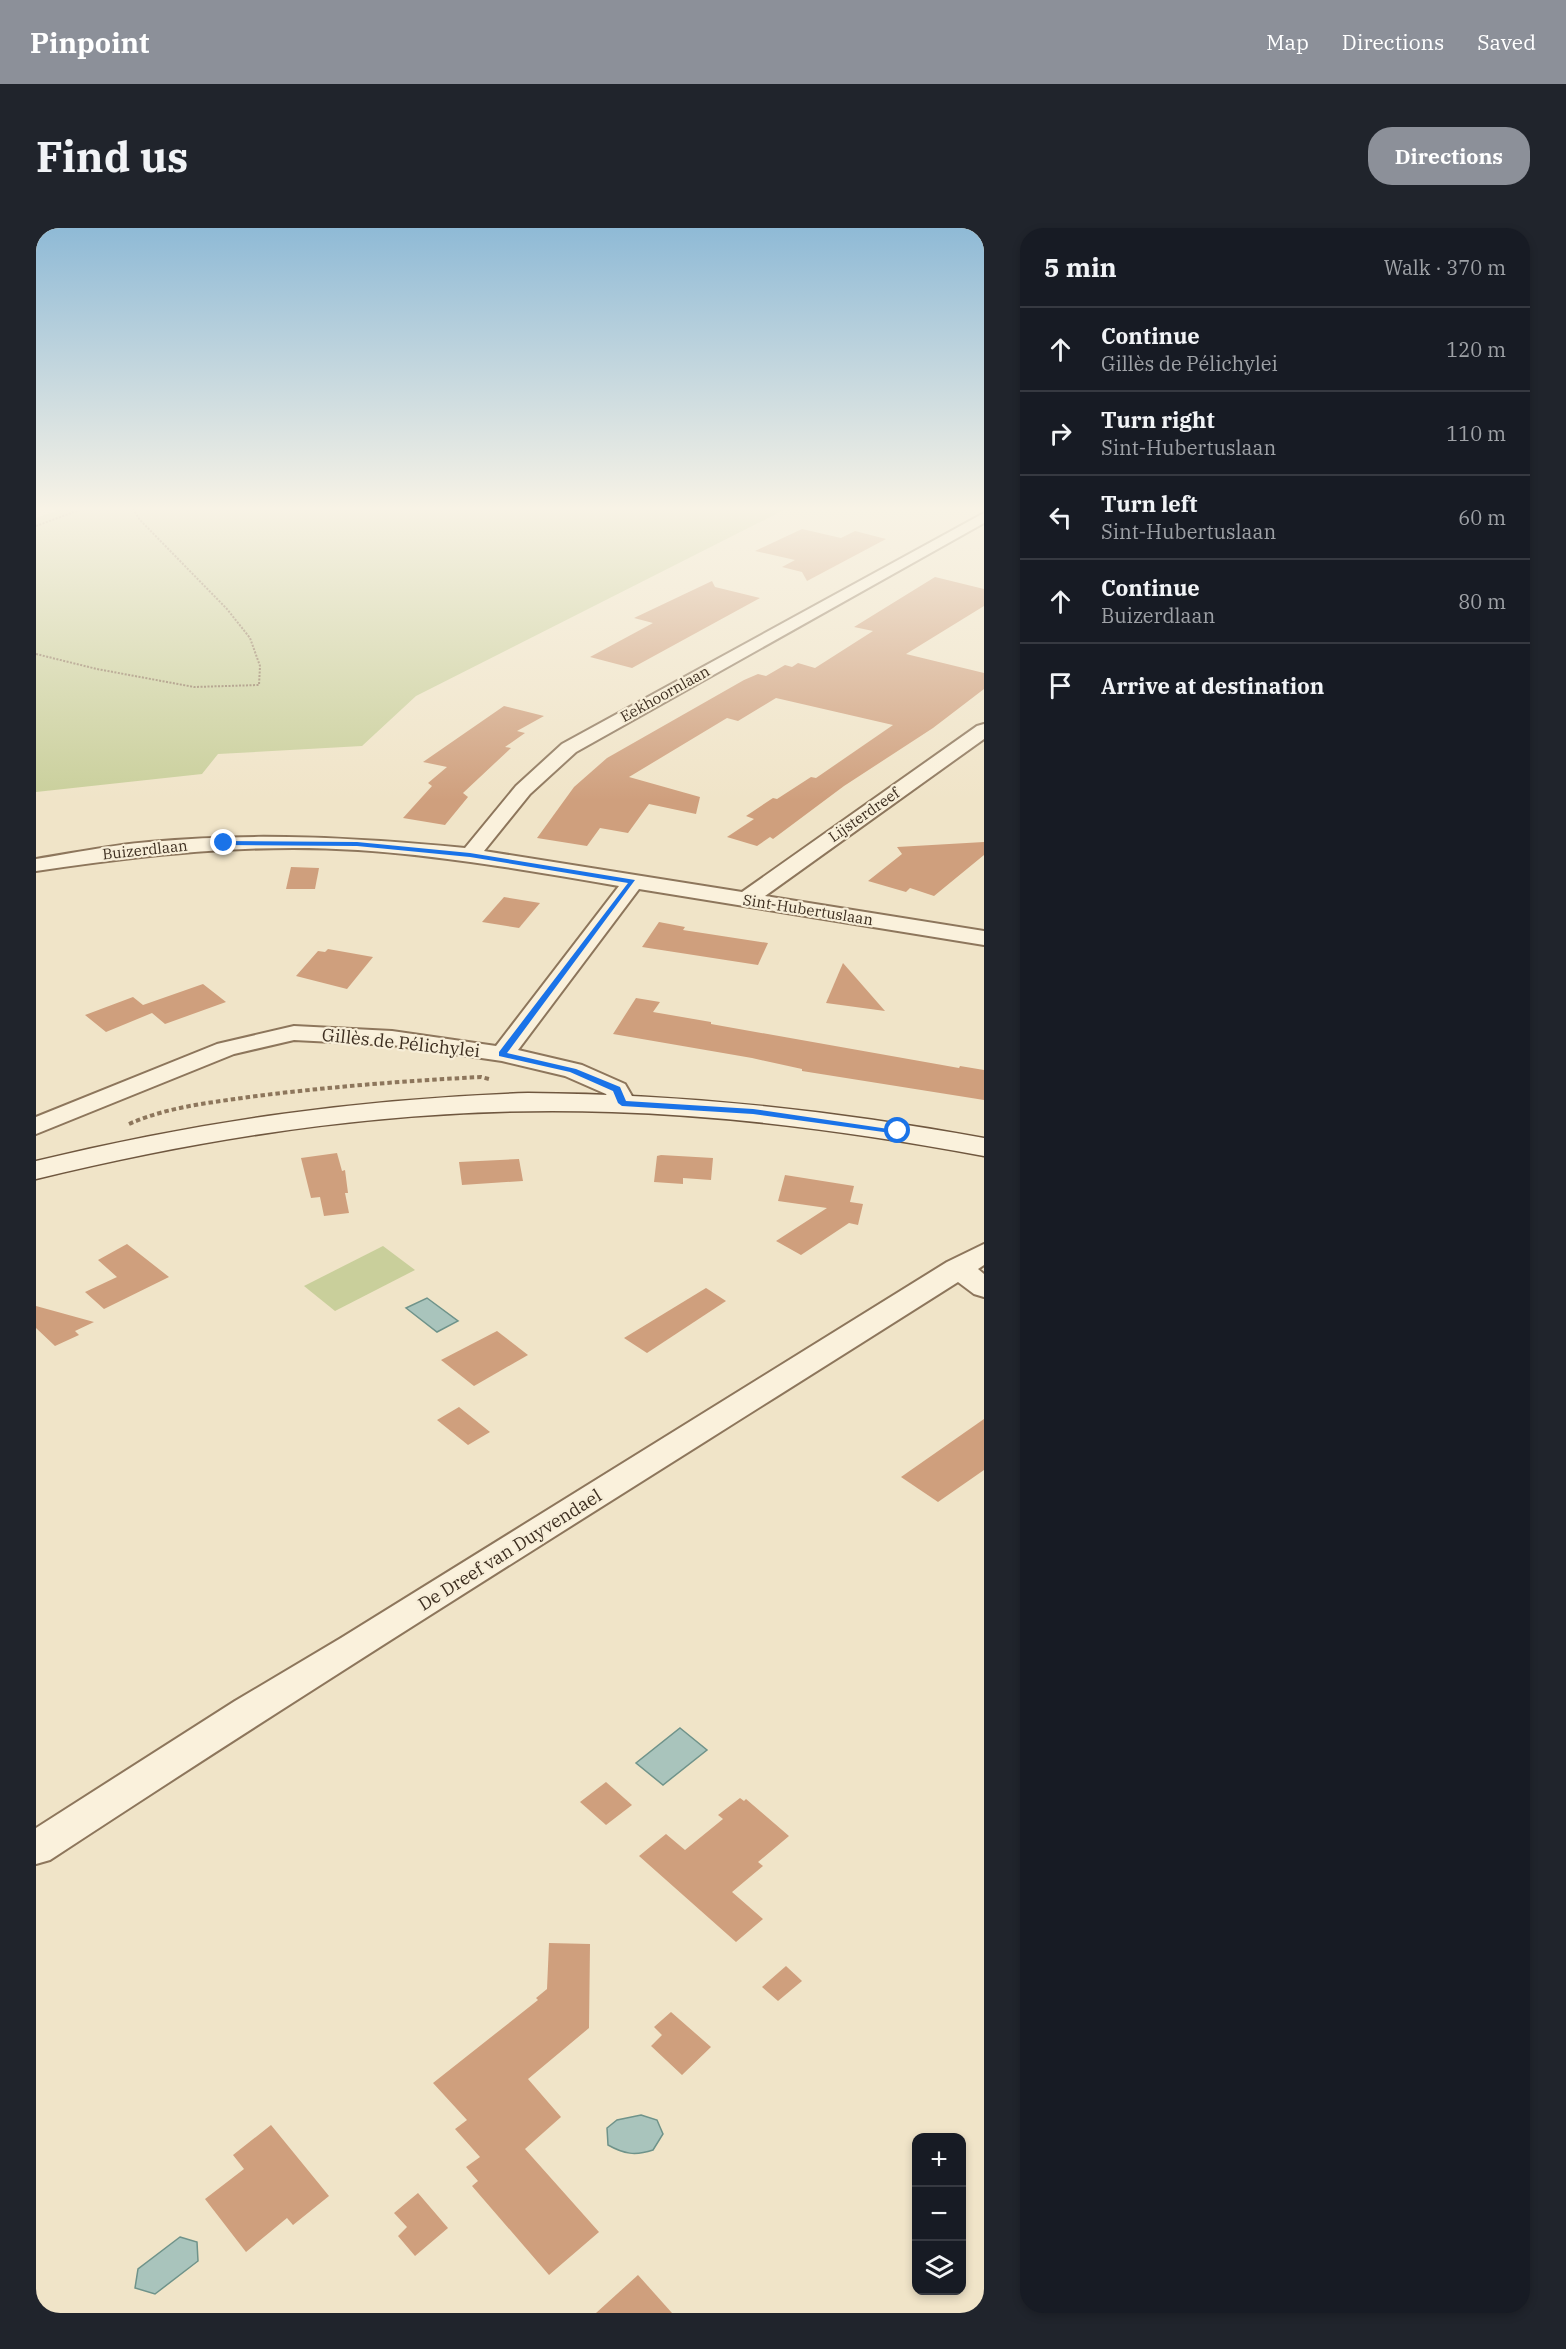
<!DOCTYPE html>
<html lang="en">
<head>
<meta charset="utf-8">
<style>
  :root { --surface:#171b24; --page:#20242c; --text:#f1f3f6; --muted:#9ea1a6; --line:#363941; --accent:#8c9099 }
  body { margin:0; font-family:"IBM Plex Serif",serif; background:var(--page); color:var(--text) }
  .controls { position:absolute; right:18px; bottom:18px; display:grid; overflow:hidden; border-radius:12px; box-shadow:0 3px 9px #0003 }
  .controls button { width:54px; height:54px; display:grid; place-items:center; padding:0; border:0; border-bottom:2px solid var(--line); background:var(--surface); color:var(--text); font:30px sans-serif }
  .stop { position:absolute; width:18px; height:18px; margin:-14px; border:4px solid #1a73e8; border-radius:50%; background:#fff }
  .stop.end { background:#1a73e8; border-color:#fff; box-shadow:0 2px 6px #0008 }
  .list { margin:0; padding:0; list-style:none }
  h2 { display:flex; justify-content:space-between; align-items:center; height:78px; margin:0; padding:0 24px; font-size:26px }
  h2 small { font-size:20px; font-weight:400; color:var(--muted) }
  .list li { display:grid; grid-template-columns:39px 1fr auto; gap:18px; align-items:center; box-sizing:border-box; height:84px; padding:0 24px; border-top:2px solid var(--line) }
  .list b { display:block; font-size:22px; white-space:nowrap }
  .list p { margin:0; font-size:20px; white-space:nowrap; color:var(--muted) }
  .list em { font-size:20px; font-style:normal; color:var(--muted) }
  .icon { flex:none; width:33px; height:33px; fill:none; stroke:currentColor; stroke-width:2; stroke-linecap:round; stroke-linejoin:round }
  .map { position:relative; flex:none; width:948px; height:2085px; overflow:hidden; border-radius:24px }
  header { display:flex; align-items:center; gap:36px; box-sizing:border-box; height:84px; padding:0 30px; background:var(--accent); color:#fff }
  header strong { font-size:28px }
  nav { display:flex; gap:33px; margin-inline-start:auto; font-size:21px }
  .intro { display:flex; align-items:center; justify-content:space-between; box-sizing:border-box; height:144px; padding:0 36px }
  h1 { margin:0; font-size:42px }
  .button { padding:15px 27px; border-radius:24px; background:var(--accent); color:#fff; font-size:21px; font-weight:700 }
  main { display:flex; gap:36px; padding:0 36px }
  aside { flex:1; background:var(--surface); border-radius:24px; box-shadow:0 3px 9px #0003 }
  .map>svg:first-child { display:block }
  .green { fill:#c9cf9b }
  .water { fill:#a9c4bc; stroke:#6f938a; stroke-width:1.5 }
  .building { fill:#cf9f7d }
  .lines { fill:none; stroke-linecap:round; stroke-linejoin:round }
  .minor-casing { stroke:#8d765c; stroke-width:4 }
  .secondary-casing { stroke:#6f573f; stroke-width:3 }
  .path-far1 { stroke:#8d765c; stroke-width:2; stroke-dasharray:2 1.5; stroke-linecap:butt }
  .path { stroke:#8d765c; stroke-width:4; stroke-dasharray:4.5 3; stroke-linecap:butt }
  .minor { fill:#faf1dc; fill-rule:evenodd }
  .secondary { fill:#faf1dc; fill-rule:evenodd }
  .route { fill:#1a73e8 }
  .labels { text-anchor:middle; stroke-width:4.5; stroke-linejoin:round; paint-order:stroke }
  .far-street-label { font-size:15px; fill:#3d2e20; stroke:#f7eed8 }
  .street-label { font-size:18px; fill:#3d2e20; stroke:#f7eed8 }
</style>
</head>
<body>
<header>
<strong>Pinpoint</strong>
<nav><a>Map</a><a>Directions</a><a>Saved</a></nav>
</header>
<div class="intro"><h1>Find us</h1><a class="button">Directions</a></div>
<main>
<div class="map">
<svg width="948" height="2085" viewBox="0 0 948 2085">
  <rect width="100%" height="100%" fill="#f0e4c8"/>
  <g class="green">
    <polygon points="25,281 750,281 380,468 326,518 182,526 166,546 0,564 0,290"/>
    <polygon points="347,1018 379,1042 299,1083 268,1058"/>
  </g>
  <g class="water">
    <polygon points="391,1070 422,1093 401,1104 370,1080"/>
    <polygon points="644,1500 671,1522 627,1557 600,1535"/>
    <path d="M605 1887 621 1892 627 1906 617 1922C599 1928 588 1926 572 1917L571 1900 581 1892Z"/>
    <polygon points="144,2009 161,2014 162,2033 119,2066 99,2060 102,2041"/>
  </g>
  <g class="building">
    <polygon points="766,301 805,310 819,303 850,311 771,353 766,344 746,339 759,332 719,323"/>
    <polygon points="899,349 948,361 948,378 870,426 948,445 948,461 897,500 808,558 737,611 734,609 721,618 691,609 718,591 710,588 737,570 741,571 775,549 780,550 857,497 740,470 702,493 691,490 593,549 664,569 660,586 613,576 592,605 564,600 551,618 501,610 538,559 571,530 708,452 722,446 730,448 749,437 756,439 762,435 779,440 837,403 818,399"/>
    <polygon points="676,353 679,359 724,370 596,440 554,429 617,395 598,390"/>
    <polygon points="468,478 508,488 481,503 489,505 469,519 475,520 427,565 432,569 409,597 367,590 396,558 392,555 411,539 387,534"/>
    <polygon points="948,614 948,627 898,668 874,660 870,664 832,653 866,626 861,619"/>
    <polygon points="255,639 283,640 279,661 250,661"/>
    <polygon points="468,669 504,675 483,700 446,694"/>
    <polygon points="623,694 649,699 647,702 732,715 722,737 606,719"/>
    <polygon points="292,721 337,729 311,761 260,748 282,723 289,724"/>
    <polygon points="807,735 849,783 790,775"/>
    <polygon points="167,756 190,774 129,796 116,785 70,804 49,787 97,769 107,777"/>
    <polygon points="600,770 624,774 617,784 675,794 675,796 923,840 924,838 948,842 948,872 766,843 766,841 716,830 577,806"/>
    <polygon points="301,925 306,943 309,942 312,965 309,965 313,985 288,988 284,969 275,970 265,930"/>
    <polygon points="625,927 677,930 675,952 647,950 647,956 618,954 621,928"/>
    <polygon points="483,931 487,953 426,957 423,934"/>
    <polygon points="749,947 818,958 814,974 827,976 822,997 813,995 765,1027 740,1013 791,980 742,973"/>
    <polygon points="91,1016 133,1049 68,1081 49,1064 81,1049 62,1032"/>
    <polygon points="670,1060 690,1073 611,1125 588,1110"/>
    <polygon points="0,1078 58,1094 39,1103 43,1107 19,1118 0,1100"/>
    <polygon points="461,1103 492,1127 438,1158 405,1132"/>
    <polygon points="423,1179 454,1204 432,1217 401,1192"/>
    <polygon points="948,1191 948,1242 902,1274 865,1249"/>
    <polygon points="570,1554 596,1577 570,1597 544,1574"/>
    <polygon points="704,1570 708,1573 710,1571 753,1608 722,1634 727,1638 696,1664 727,1691 700,1714 603,1628 630,1606 649,1622 687,1591 682,1587"/>
    <polygon points="513,1715 554,1716 553,1800 492,1851 525,1889 489,1921 563,2004 513,2047 436,1958 442,1953 430,1939 444,1929 419,1901 431,1892 397,1855 502,1772 500,1770 511,1761"/>
    <polygon points="750,1738 766,1753 742,1773 726,1759"/>
    <polygon points="635,1784 675,1819 646,1847 615,1818 626,1807 618,1799"/>
    <polygon points="235,1897 293,1968 257,1997 251,1990 210,2024 169,1971 208,1941 197,1927"/>
    <polygon points="382,1965 412,2000 379,2028 362,2008 371,1999 358,1985"/>
    <polygon points="602,2047 636,2085 560,2085"/>
  </g>
  <g class="lines">
    <g class="minor-casing">
      <g id="minor">
        <path d="M948 285V295L540 524 494 566 448 623 706 664 941 498 948 496V511L729 668 948 703V717L603 661 482 822 546 837 589 856 600 875 596 880 587 883 578 880 570 866 529 848 466 833 356 817 258 812 198 826 0 906V889L181 816 258 798 356 803 460 818 583 658C496 643 410 628 322 622 212 615 108 627 0 643V631C38 625 75 617 113 614 218 604 324 610 429 620L480 558 526 516Z"/>
        <path d="M948 1016V1037L942 1041 948 1046V1069L938 1066 922 1054C619 1246 314 1435 14 1632L0 1636V1600L199 1473 305 1410 911 1034Z"/>
      </g>
    </g>
    <g class="secondary-casing">
      <path id="secondary" d="M492 865C646 866 796 882 948 910V928C825 905 701 888 576 884 381 877 189 905 0 951V933C166 893 322 871 492 865Z"/>
    </g>
    <g class="path-far1">
      <polyline points="0,298 46,281"/>
      <polyline points="0,426 61,441 158,459 223,457 224,438 214,410 191,381 104,292 97,281"/>
    </g>
    <path class="path" d="M93 896C131 879 172 875 213 869 290 859 367 853 445 849L453 851"/>
    <use href="#minor" class="minor"/>
    <use href="#secondary" class="secondary"/>
  </g>
  <linearGradient id="sky" x2="0" y2="1"><stop stop-color="#8fbad6"/><stop offset="0.49" stop-color="#f8f3e6"/><stop offset="1" stop-color="#f8f3e6" stop-opacity="0"/></linearGradient>
  <rect width="948" height="573" fill="url(#sky)"/>
  <polygon class="route" points="185,613 321,614 434,625 599,652 471,825 540,841 584,859 590,873 717,881 866,903 862,906 717,886 586,878 582,875 577,863 534,844 463,828 463,824 592,655 434,629 321,618 188,617"/>
  <g class="labels">
    <g class="far-street-label">
      <text transform="translate(629 466) rotate(-29)" y="5">Eekhoornlaan</text>
      <text transform="translate(828 587) rotate(-35)" y="5">Lijsterdreef</text>
      <text transform="translate(109 622) rotate(-6)" y="5">Buizerdlaan</text>
      <text transform="translate(772 682) rotate(9)" y="5">Sint-Hubertuslaan</text>
    </g>
    <g class="street-label">
      <text transform="translate(365 815) rotate(6)" y="6">Gillès de Pélichylei</text>
      <text transform="translate(474 1322) rotate(-32)" y="6">De Dreef van Duyvendael</text>
    </g>
  </g>
</svg>
<div class="controls">
<button>+</button>
<button>−</button>
<button><svg class="icon" aria-label="layers" viewBox="0 0 24 24"><path d="M12 4l9 5-9 5-9-5zM3 14l9 5 9-5"/></svg></button>
</div>
<div class="stop" style="left:862px;top:903px"></div>
<div class="stop end" style="left:188px;top:615px"></div>
</div>
<aside>
<h2>5 min<small>Walk · 370 m</small></h2>
<ul class="list">
<li><svg class="icon" aria-label="ahead" viewBox="0 0 24 24"><path d="M12 20V5M6 11l6-6 6 6"/></svg><div><b>Continue</b><p>Gillès de Pélichylei</p></div><em>120 m</em></li>
<li><svg class="icon" aria-label="right" viewBox="0 0 24 24"><path d="M7 20v-9h11M14 6l5 5-5 5"/></svg><div><b>Turn right</b><p>Sint-Hubertuslaan</p></div><em>110 m</em></li>
<li><svg class="icon" aria-label="left" viewBox="0 0 24 24"><path d="M17 20v-9H6M10 6l-5 5 5 5"/></svg><div><b>Turn left</b><p>Sint-Hubertuslaan</p></div><em>60 m</em></li>
<li><svg class="icon" aria-label="ahead" viewBox="0 0 24 24"><path d="M12 20V5M6 11l6-6 6 6"/></svg><div><b>Continue</b><p>Buizerdlaan</p></div><em>80 m</em></li>
<li><svg class="icon" aria-label="arrive" viewBox="0 0 24 24"><path d="M6 21V4h12l-3 4 3 4H6"/></svg><div><b>Arrive at destination</b></div></li>
</ul>
</aside>
</main>
</body>
</html>
